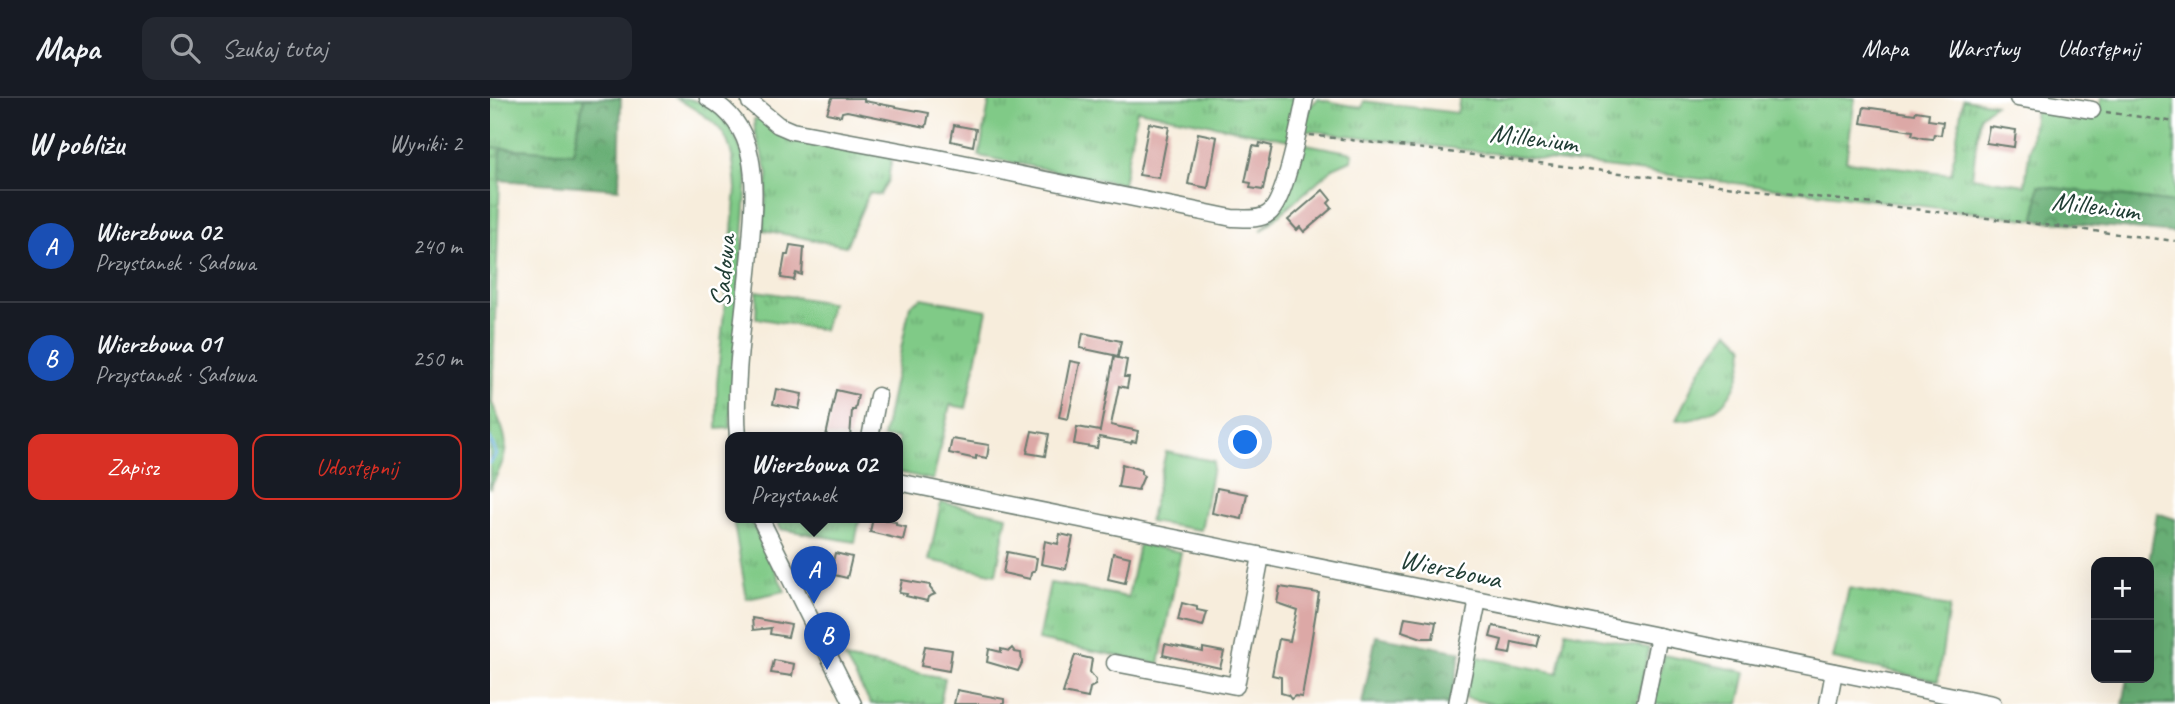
<!DOCTYPE html>
<html lang="pl">
<head>
<meta charset="utf-8">
<style>
  :root { --surface:#171b24; --page:#242831; --text:#f1f3f6; --muted:#9ea1a6; --line:#363941; --accent:#d93025 }
  body { margin:0; font-family:Caveat,sans-serif; background:var(--page); color:var(--text) }
  .controls { position:absolute; right:21px; bottom:21px; display:grid; overflow:hidden; border-radius:14px; box-shadow:0 7px 28px #0002 }
  .controls button { width:63px; height:63px; display:grid; place-items:center; padding:0; border:0; border-bottom:2px solid var(--line); background:var(--surface); color:var(--text); font:35px sans-serif }
  .you { position:absolute; left:756px; top:345px; width:24px; height:24px; margin:-18px; border:5px solid #fff; border-radius:50%; background:#1a73e8; box-shadow:0 0 0 10px #1a73e833 }
  .badge { display:grid; place-items:center; width:46px; height:46px; border-radius:50%; background:var(--accent); color:#fff; font-size:23px; font-weight:700 }
  .pin { position:absolute; translate:-50% -58px; filter:drop-shadow(0 2px 4px #0008) }
  .pin::after { content:''; position:absolute; top:37px; width:24px; height:21px; background:inherit; clip-path:polygon(0 0,100% 0,50% 100%) }
  .popup { position:absolute; left:235px; top:334px; width:178px; height:91px; box-sizing:border-box; display:grid; place-content:center; border-radius:14px; background:var(--surface); filter:drop-shadow(0 2px 5px #0005); font-size:23px; white-space:nowrap; color:var(--muted) }
  .popup b { font-size:26px; color:var(--text) }
  .popup::after { content:''; position:absolute; left:50%; top:100%; margin-left:-14px; border:14px solid transparent; border-top-color:var(--surface) }
  .list { margin:0; padding:0; list-style:none }
  h2 { display:flex; justify-content:space-between; align-items:center; height:91px; margin:0; padding:0 28px; font-size:30px }
  h2 small { font-size:23px; font-weight:400; color:var(--muted) }
  .list li { display:grid; grid-template-columns:46px 1fr auto; gap:21px; align-items:center; box-sizing:border-box; height:112px; padding:0 28px; border-top:2px solid var(--line) }
  .list b { display:block; font-size:26px; white-space:nowrap }
  .list p { margin:0; font-size:23px; white-space:nowrap; color:var(--muted) }
  .list em { font-size:23px; font-style:normal; color:var(--muted) }
  .actions { display:flex; gap:14px; padding:21px 28px }
  .actions a { flex:1; padding:16px 0; border:2px solid var(--accent); border-radius:14px; text-align:center; font-size:24px; color:var(--accent) }
  .actions .main { background:var(--accent); color:#fff }
  .icon { flex:none; width:38px; height:38px; fill:none; stroke:currentColor; stroke-width:2; stroke-linecap:round; stroke-linejoin:round }
  .map { position:relative; flex:none; width:1685px; height:606px; overflow:hidden }
  header { display:flex; align-items:center; gap:42px; box-sizing:border-box; height:98px; padding:0 35px; background:var(--surface); border-bottom:2px solid var(--line) }
  header strong { font-size:33px }
  nav { display:flex; gap:38px; margin-inline-start:auto; font-size:24px }
  .search { width:490px; height:63px; background:var(--page); display:flex; align-items:center; gap:18px; box-sizing:border-box; padding:0 24px; border-radius:14px; color:var(--muted); font-size:26px }
  main { display:flex }
  aside { flex:1; background:var(--surface) }
  .map>svg:first-child { display:block }
  .grass { fill:url(#grass-tufts); stroke:#50845e; stroke-width:2 }
  .forest { fill:url(#forest-crowns); stroke:#447654; stroke-width:2 }
  .wetland { fill:url(#wetland-marsh); stroke:#50845e; stroke-width:2 }
  .garden { fill:#80ca87; stroke:#50845e; stroke-width:2 }
  .lines { fill:none; stroke-linecap:round; stroke-linejoin:round }
  .stream { stroke:#6db1e2; stroke-width:3.5 }
  .building { fill:#dca8a6 }
  .minor-casing { stroke:#6b7b6f; stroke-width:19 }
  .path { stroke:#6b7b6f; stroke-width:2.5; stroke-dasharray:5 5; stroke-linecap:butt }
  .minor { stroke:#fff; stroke-width:16 }
  .labels { text-anchor:middle; stroke-width:5; stroke-linejoin:round; paint-order:stroke }
  .street-label { font-size:28px; fill:#1f3d34; stroke:#fff }
</style>
</head>
<body>
<header>
<strong>Mapa</strong>
<div class="search"><svg class="icon" aria-label="search" viewBox="0 0 24 24"><circle cx="10" cy="10" r="6"/><path d="M15 15l6 6"/></svg>Szukaj tutaj</div>
<nav><a>Mapa</a><a>Warstwy</a><a>Udostępnij</a></nav>
</header>
<main>
<aside>
<h2>W pobliżu<small>Wyniki: 2</small></h2>
<ul class="list">
<li><span class="badge" style="background:#1a4fb4">A</span><div><b>Wierzbowa 02</b><p>Przystanek · Sadowa</p></div><em>240 m</em></li>
<li><span class="badge" style="background:#1a4fb4">B</span><div><b>Wierzbowa 01</b><p>Przystanek · Sadowa</p></div><em>250 m</em></li>
</ul>
<div class="actions"><a class="main">Zapisz</a><a>Udostępnij</a></div>
</aside>
<div class="map">
<svg width="1685" height="606" viewBox="0 0 1685 606">
  <defs>
    <pattern id="grass-tufts" width="24" height="20" patternUnits="userSpaceOnUse" patternTransform="scale(1.75)"><rect width="24" height="20" fill="#80ca87"/><path d="M3 7l-1-3M5 7V3M7 7l1-3M15 17l-1-3M17 17v-4M19 17l1-3" fill="none" stroke="#68a56f"/></pattern>
    <pattern id="forest-crowns" width="20" height="18" patternUnits="userSpaceOnUse" patternTransform="scale(1.75)"><rect width="20" height="18" fill="#68ae74"/><path d="M2 6a3 3 0 1 1 6 0M12 15a3 3 0 1 1 6 0" fill="none" stroke="#558f60"/></pattern>
    <pattern id="wetland-marsh" width="20" height="14" patternUnits="userSpaceOnUse" patternTransform="scale(1.75)"><rect width="20" height="14" fill="#80ca87"/><path d="M1 5h8M5 5V1M11 12h8M15 12V8" fill="none" stroke="#68a56f"/></pattern>
  </defs>
  <rect width="100%" height="100%" fill="#fff"/>
  <filter id="ink" filterUnits="userSpaceOnUse"><feTurbulence type="fractalNoise" baseFrequency=".0143" numOctaves="2"/><feDisplacementMap in="SourceGraphic" scale="14" xChannelSelector="R" yChannelSelector="G"/><feConvolveMatrix kernelMatrix="1 2 1 2 8 2 1 2 1" color-interpolation-filters="sRGB"/></filter>
  <filter id="wash" filterUnits="userSpaceOnUse"><feTurbulence type="fractalNoise" baseFrequency=".00686" numOctaves="4" result="noise"/><feDisplacementMap in="SourceGraphic" scale="28" xChannelSelector="R" yChannelSelector="G"/><feGaussianBlur stdDeviation="1.57" result="paint"/><feColorMatrix in="noise" values="0 0 0 0 0 0 0 0 0 0 0 0 0 0 0 0 0 1.4 0 .05"/><feComposite in="paint" operator="in"/></filter>
  <g filter="url(#wash)">
    <rect width="100%" height="100%" fill="#f7eddc"/>
    <g class="grass">
      <polygon points="0,0 94,0 83,55 0,49"/>
      <path d="M186 0C231 0 253 41 257 81L240 330 227 331V286L246 91C242 34 234 28 186 0Z"/>
      <polygon points="500,0 808,0 799,42 647,12 633,86 489,58"/>
      <polygon points="970,0 1365,0 1356,63 1461,76 1473,1 1505,6 1490,18 1482,79 1535,87 1545,11 1608,18 1611,0 1685,0 1685,105 1549,88 1545,122 814,32 819,9 828,1 872,10 874,3 967,15"/>
      <polygon points="272,20 402,58 398,82 390,97 379,95 356,148 273,132 278,76 265,34 264,21"/>
      <polygon points="811,45 863,55 861,62 843,70 771,133 793,107"/>
      <polygon points="267,193 341,205 334,232 266,220"/>
      <polygon points="432,200 497,212 476,310 460,307 443,382 408,374 408,340 393,340 420,207"/>
      <path d="M1239 233 1254 248C1252 292 1232 321 1186 322L1210 272Z"/>
      <polygon points="451,404 517,418 506,476 439,462"/>
      <polygon points="243,420 260,420 295,493 257,501"/>
      <polygon points="285,420 370,420 365,444 291,431"/>
      <polygon points="649,446 691,454 669,566 548,542 560,485 638,499"/>
      <polygon points="1359,490 1459,509 1448,583 1343,561"/>
      <polygon points="1076,533 1159,550 1147,606 1003,606 975,600 983,558 1068,575"/>
      <polygon points="1174,557 1256,574 1249,606 1163,606"/>
      <polygon points="355,561 455,580 450,606 381,606"/>
    </g>
    <g class="forest">
      <polygon points="94,0 131,0 129,91 9,82 11,50 83,55"/>
      <polygon points="1549,88 1685,105 1685,135 1545,122"/>
      <polygon points="1667,415 1685,421 1685,606 1633,606 1638,580 1659,580 1659,464"/>
      <polygon points="886,538 971,554 960,606 872,606"/>
    </g>
    <path class="wetland" d="M0 49 11 50 2 305C20 347 21 349 0 391Z"/>
    <polygon class="garden" points="676,354 724,363 711,432 659,424"/>
    <g class="lines">
      <g class="stream">
        <polyline points="0,68 0,72"/>
        <polyline points="0,340 6,356 0,365"/>
      </g>
    </g>
    <g id="blocks">
      <g class="building">
        <polygon points="342,0 374,0 374,3 439,15 437,25 436,29 357,13 352,14 351,18 337,15"/>
        <polygon points="1374,9 1425,16 1426,13 1439,15 1438,22 1453,24 1451,37 1444,36 1443,41 1433,40 1422,37 1423,33 1371,25"/>
        <polygon points="659,25 679,29 669,80 649,77"/>
        <polygon points="464,27 486,31 483,48 461,43"/>
        <polygon points="1499,28 1526,32 1524,49 1496,45"/>
        <polygon points="708,35 727,39 718,90 698,86"/>
        <polygon points="770,45 782,48 773,92 760,90 761,85 755,84 763,48 769,49"/>
        <polygon points="833,92 841,102 838,105 842,110 814,134 810,129 807,132 798,122"/>
        <polygon points="300,147 314,149 312,177 306,175 304,182 291,180 295,157 298,157"/>
        <polygon points="593,235 631,243 628,258 590,250"/>
        <polygon points="624,259 637,262 634,279 639,279 637,290 629,288 621,327 648,333 646,344 642,343 641,345 609,339 607,350 584,346 587,329 610,333"/>
        <polygon points="580,263 590,265 578,321 569,319"/>
        <polygon points="286,291 312,296 309,311 283,306"/>
        <polygon points="346,292 368,297 365,312 362,312 360,340 336,338"/>
        <polygon points="542,333 559,336 555,358 537,355"/>
        <polygon points="462,341 499,347 497,360 486,358 486,361 459,355"/>
        <polygon points="632,366 651,372 651,376 654,378 648,392 628,389"/>
        <polygon points="727,390 757,396 752,421 722,415"/>
        <polygon points="383,420 406,424 406,427 416,429 413,442 380,434"/>
        <polygon points="570,436 583,439 576,471 551,466 555,443 568,446"/>
        <polygon points="517,454 547,460 545,472 541,475 540,481 513,475"/>
        <polygon points="345,455 362,459 357,480 340,476"/>
        <polygon points="623,455 640,459 635,485 618,481"/>
        <polygon points="412,482 440,487 440,490 445,496 438,499 437,503 416,498 417,496 409,495"/>
        <polygon points="790,489 829,495 812,599 805,598 801,601 798,597 791,595 791,579 782,577 789,541 800,543 807,512 787,505"/>
        <polygon points="692,505 707,509 707,512 717,514 713,528 688,522"/>
        <polygon points="915,519 946,524 943,540 932,540 912,533"/>
        <polygon points="262,520 301,527 298,539 280,536 281,530 263,532"/>
        <polygon points="1003,528 1050,538 1047,549 1022,544 1020,556 1009,554 1012,542 1000,539"/>
        <polygon points="675,546 713,554 713,550 734,554 730,570 673,557"/>
        <polygon points="435,548 462,552 459,573 431,568"/>
        <polygon points="522,550 525,554 531,555 532,565 528,573 497,564 499,551 511,554 511,551 519,553"/>
        <polygon points="585,557 602,561 600,574 606,582 605,587 600,590 598,600 573,595"/>
        <polygon points="284,562 304,566 302,578 281,575"/>
        <polygon points="467,592 514,601 514,606 464,606"/>
      </g>
    </g>
  </g>
  <g filter="url(#ink)">
    <use href="#blocks" fill-opacity="0" stroke="#6b7b6f" stroke-width="2"/>
    <g class="lines">
      <g class="minor-casing">
        <g id="minor">
          <path d="M218 0C241 13 255 33 260 58 266 86 263 115 261 143 256 207 243 276 248 340"/>
          <polyline points="1528,0 1602,12"/>
          <path d="M260 4 288 27 302 33 443 59 742 120C753 120 769 123 779 115 796 102 810 23 815 0"/>
          <polyline points="380,340 388,298"/>
          <polyline points="408,384 1503,606"/>
          <polyline points="270,420 363,606"/>
          <polyline points="625,565 746,588 771,458"/>
          <polyline points="967,606 988,502"/>
          <polyline points="1155,606 1169,538"/>
          <polyline points="1338,606 1344,574"/>
        </g>
      </g>
      <g class="path">
        <polyline points="1616,14 1685,24"/>
        <polyline points="820,37 1685,143"/>
      </g>
      <use href="#minor" class="minor"/>
    </g>
  </g>
  <g class="labels">
    <g class="street-label">
      <text transform="translate(1044 39) rotate(7)" y="10">Millenium</text>
      <text transform="translate(1606 107) rotate(7)" y="10">Millenium</text>
      <text transform="translate(232 173) rotate(-85)" y="10">Sadowa</text>
      <text transform="translate(961 470) rotate(12)" y="10">Wierzbowa</text>
    </g>
  </g>
</svg>
<div class="controls">
<button>+</button>
<button>−</button>
</div>
<div class="you"></div>
<div class="pin badge" style="left:324px;top:506px;background:#1a4fb4">A</div>
<div class="popup"><b>Wierzbowa 02</b>Przystanek</div>
<div class="pin badge" style="left:337px;top:572px;background:#1a4fb4">B</div>
</div>
</main>
</body>
</html>
